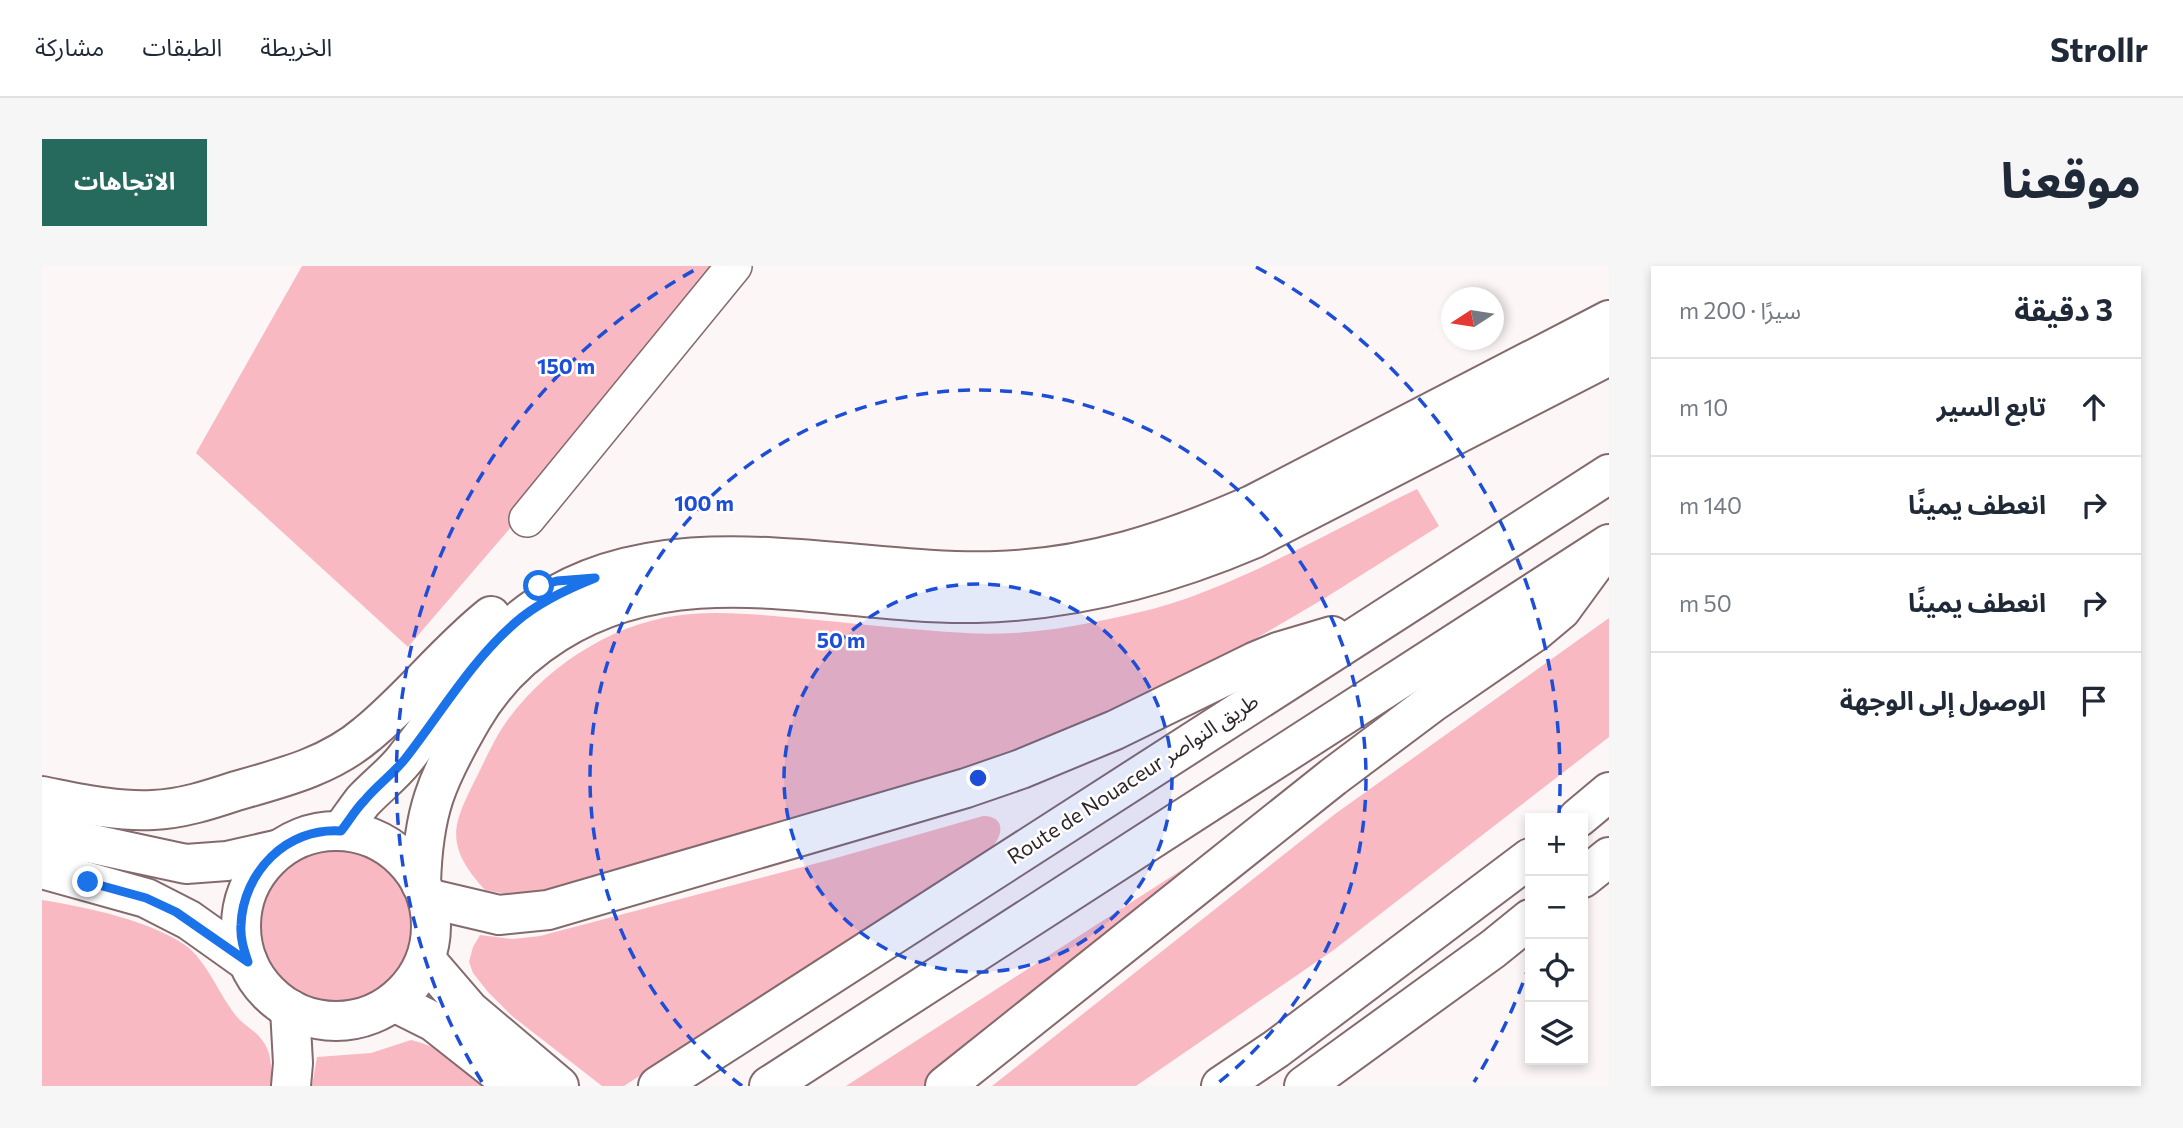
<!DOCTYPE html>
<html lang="ar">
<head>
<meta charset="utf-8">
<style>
  :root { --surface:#fff; --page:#f6f6f7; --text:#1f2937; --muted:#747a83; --line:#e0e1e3; --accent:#256a5c }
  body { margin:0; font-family:Commissioner,"Noto Sans Arabic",sans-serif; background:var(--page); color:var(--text); direction:rtl }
  .controls { position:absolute; right:21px; bottom:21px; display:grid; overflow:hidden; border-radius:0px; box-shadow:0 4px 10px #0003 }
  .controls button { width:63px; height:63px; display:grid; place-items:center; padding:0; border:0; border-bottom:2px solid var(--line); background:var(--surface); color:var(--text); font:35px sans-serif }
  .compass { position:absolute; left:1399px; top:21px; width:63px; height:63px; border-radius:50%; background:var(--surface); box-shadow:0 4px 10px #0003; rotate:258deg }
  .stop { position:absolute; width:21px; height:21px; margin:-16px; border:5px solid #1a73e8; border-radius:50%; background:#fff }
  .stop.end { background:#1a73e8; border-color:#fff; box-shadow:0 2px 7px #0008 }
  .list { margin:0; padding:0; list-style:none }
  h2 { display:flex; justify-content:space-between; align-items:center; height:91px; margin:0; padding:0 28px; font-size:30px }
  h2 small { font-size:23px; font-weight:400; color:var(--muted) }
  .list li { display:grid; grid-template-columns:46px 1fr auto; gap:21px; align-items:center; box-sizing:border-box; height:98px; padding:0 28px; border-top:2px solid var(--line) }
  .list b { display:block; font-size:26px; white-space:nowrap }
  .list em { font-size:23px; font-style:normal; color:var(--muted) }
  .icon { flex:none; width:38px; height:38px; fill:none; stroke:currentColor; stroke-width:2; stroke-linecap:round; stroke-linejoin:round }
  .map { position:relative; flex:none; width:1567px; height:820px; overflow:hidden; direction:ltr; border-radius:0px }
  header { display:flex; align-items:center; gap:42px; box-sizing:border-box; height:98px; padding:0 35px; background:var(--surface); border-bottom:2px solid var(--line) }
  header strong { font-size:33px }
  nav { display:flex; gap:38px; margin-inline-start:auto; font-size:24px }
  .intro { display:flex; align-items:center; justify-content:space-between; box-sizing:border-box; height:168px; padding:0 42px }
  h1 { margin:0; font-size:49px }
  .button { padding:18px 32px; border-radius:0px; background:var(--accent); color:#fff; font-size:24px; font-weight:700 }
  main { display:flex; gap:42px; padding:0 42px }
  aside { flex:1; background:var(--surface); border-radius:0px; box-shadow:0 4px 10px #0003 }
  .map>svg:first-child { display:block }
  .green { fill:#f9b9c2 }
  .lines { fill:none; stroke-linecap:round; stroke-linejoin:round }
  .minor-casing { stroke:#836a6d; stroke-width:38 }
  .major-casing { stroke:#836a6d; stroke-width:42 }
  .highway-casing { stroke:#836a6d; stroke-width:42 }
  .minor { stroke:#fff; stroke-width:35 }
  .major { stroke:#fff; stroke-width:38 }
  .highway { stroke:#fff; stroke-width:38 }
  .route { stroke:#1a73e8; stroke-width:9 }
  .ring { fill:none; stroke:#1d4ed8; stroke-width:3.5; stroke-dasharray:12 9 }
  .labels { text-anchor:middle; stroke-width:5; stroke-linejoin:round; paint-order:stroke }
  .street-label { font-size:21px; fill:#302527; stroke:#fff }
  .centre { fill:#1d4ed8; stroke:#fff; stroke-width:3.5 }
  .ring-label { font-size:21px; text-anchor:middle; font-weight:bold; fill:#1d4ed8; stroke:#fff; stroke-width:5; stroke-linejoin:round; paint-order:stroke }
</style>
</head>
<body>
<header>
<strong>Strollr</strong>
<nav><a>الخريطة</a><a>الطبقات</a><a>مشاركة</a></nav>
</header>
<div class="intro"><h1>موقعنا</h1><a class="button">الاتجاهات</a></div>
<main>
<aside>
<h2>3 دقيقة<small>سيرًا · 200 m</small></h2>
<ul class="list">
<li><svg class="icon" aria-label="ahead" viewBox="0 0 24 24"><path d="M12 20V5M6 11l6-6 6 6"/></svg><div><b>تابع السير</b></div><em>10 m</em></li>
<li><svg class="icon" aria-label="right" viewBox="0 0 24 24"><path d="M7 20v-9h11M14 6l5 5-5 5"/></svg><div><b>انعطف يمينًا</b></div><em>140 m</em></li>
<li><svg class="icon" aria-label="right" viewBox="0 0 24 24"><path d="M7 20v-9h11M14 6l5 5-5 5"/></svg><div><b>انعطف يمينًا</b></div><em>50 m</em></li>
<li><svg class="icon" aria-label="arrive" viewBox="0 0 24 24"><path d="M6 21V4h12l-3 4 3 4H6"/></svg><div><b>الوصول إلى الوجهة</b></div></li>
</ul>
</aside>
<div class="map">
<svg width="1567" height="820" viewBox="0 0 1567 820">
  <rect width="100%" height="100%" fill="#fcf6f7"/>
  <g class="green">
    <polygon points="260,0 693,0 366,381 154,187"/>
    <path d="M1375 223 1397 260 1283 332 1172 397 983 492 486 630 469 629 443 624C399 575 412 557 438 504 447 486 455 468 467 452 509 396 578 353 649 348 684 345 720 349 754 352 811 357 867 364 924 367 968 370 1014 364 1057 355 1093 348 1131 339 1164 325 1236 297 1305 257 1375 223Z"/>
    <polygon points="1567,352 1567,471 1293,683 1094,820 950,820 1293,548"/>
    <path d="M941 550C963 550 962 568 950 581L582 820H560L470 750 446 726 431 707 427 696 431 681 438 669 471 673 498 670 787 594Z"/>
    <polygon points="1183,576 884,820 804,820"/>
    <circle cx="295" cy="660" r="77"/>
    <path d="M0 634C40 640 115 656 147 682 168 701 178 731 196 752 203 760 214 765 220 774 230 786 230 805 229 820H0Z"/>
    <path d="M369 774C400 781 425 802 450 820H270L275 791 329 787Z"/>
  </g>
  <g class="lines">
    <g class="minor-casing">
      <polyline id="minor" points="485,253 692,0"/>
    </g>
    <g class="major-casing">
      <g id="major">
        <path d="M0 530C36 537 74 546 111 544 139 543 167 534 194 525 240 512 288 500 325 468 369 432 404 386 449 350"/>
        <polyline points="1536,552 1567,526"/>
        <circle cx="294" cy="660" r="95"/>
        <path d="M299 565C307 555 313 545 321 535 334 521 350 509 362 494 405 440 439 378 498 339 628 251 809 310 955 305 1047 302 1126 276 1210 239L1567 54"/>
        <polyline points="0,567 144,598 185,595 238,583"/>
        <polyline points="0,603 104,632 147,654 206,696"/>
        <polyline points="1541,612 1567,591"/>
        <path d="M379 618C381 545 394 515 430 453 450 418 479 389 514 367 644 285 792 340 934 337 1032 335 1122 311 1211 273L1567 90"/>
        <polyline points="384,694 427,744 517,820"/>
        <polyline points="354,737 392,756 473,820"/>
        <polyline points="1179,820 1234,783 1488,592"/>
        <polyline points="1262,820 1451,683 1488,653"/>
      </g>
    </g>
    <g class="highway-casing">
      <g id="highway">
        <polyline points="385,632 457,649 506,644 924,522 979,503 1073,464 1212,396 1236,386 1290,370"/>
        <polyline points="248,743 251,797 249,820"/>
        <polyline points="616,820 1567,208"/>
        <polyline points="727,820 1567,278"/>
        <polyline points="903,820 1291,511 1391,436 1494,365 1519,344 1554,296"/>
      </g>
    </g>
    <use href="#minor" class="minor"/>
    <use href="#major" class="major"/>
    <use href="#highway" class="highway"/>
  </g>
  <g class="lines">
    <path class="route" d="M46 616 104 632 134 646 206 696C202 684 198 672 199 659 201 606 245 561 299 565 307 555 313 544 322 535 334 520 350 509 363 493 399 447 429 395 474 356 497 336 525 323 553 312L515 315 497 320"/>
  </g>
  <circle cx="936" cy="512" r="194" fill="#1d4ed8" fill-opacity=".12"/>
  <g class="ring">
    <circle cx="936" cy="512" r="194"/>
    <path d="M700 820A388 388 0 1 1 1172 820"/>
    <path d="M1488 697A582 582 0 0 1 1432 816M440 816A582 582 0 0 1 658 1M1214 1A582 582 0 0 1 1517 548"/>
  </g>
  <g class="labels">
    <g class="street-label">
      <text transform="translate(1091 513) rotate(-33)" y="7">Route de Nouaceur طريق النواصر</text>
    </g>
  </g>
  <circle cx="936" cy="512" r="10" class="centre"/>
  <g class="ring-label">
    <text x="524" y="108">150 m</text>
    <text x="662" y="245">100 m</text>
    <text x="799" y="382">50 m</text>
  </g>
</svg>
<div class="controls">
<button>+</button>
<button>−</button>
<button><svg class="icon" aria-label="locate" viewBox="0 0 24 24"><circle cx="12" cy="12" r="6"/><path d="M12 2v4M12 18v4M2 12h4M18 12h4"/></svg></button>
<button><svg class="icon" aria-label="layers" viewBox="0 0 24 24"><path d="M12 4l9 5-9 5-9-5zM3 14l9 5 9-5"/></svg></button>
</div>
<svg class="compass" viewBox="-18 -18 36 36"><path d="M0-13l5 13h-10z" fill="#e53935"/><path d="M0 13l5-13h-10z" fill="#747a83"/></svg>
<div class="stop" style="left:497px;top:320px"></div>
<div class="stop end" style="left:46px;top:616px"></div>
</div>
</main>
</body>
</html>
